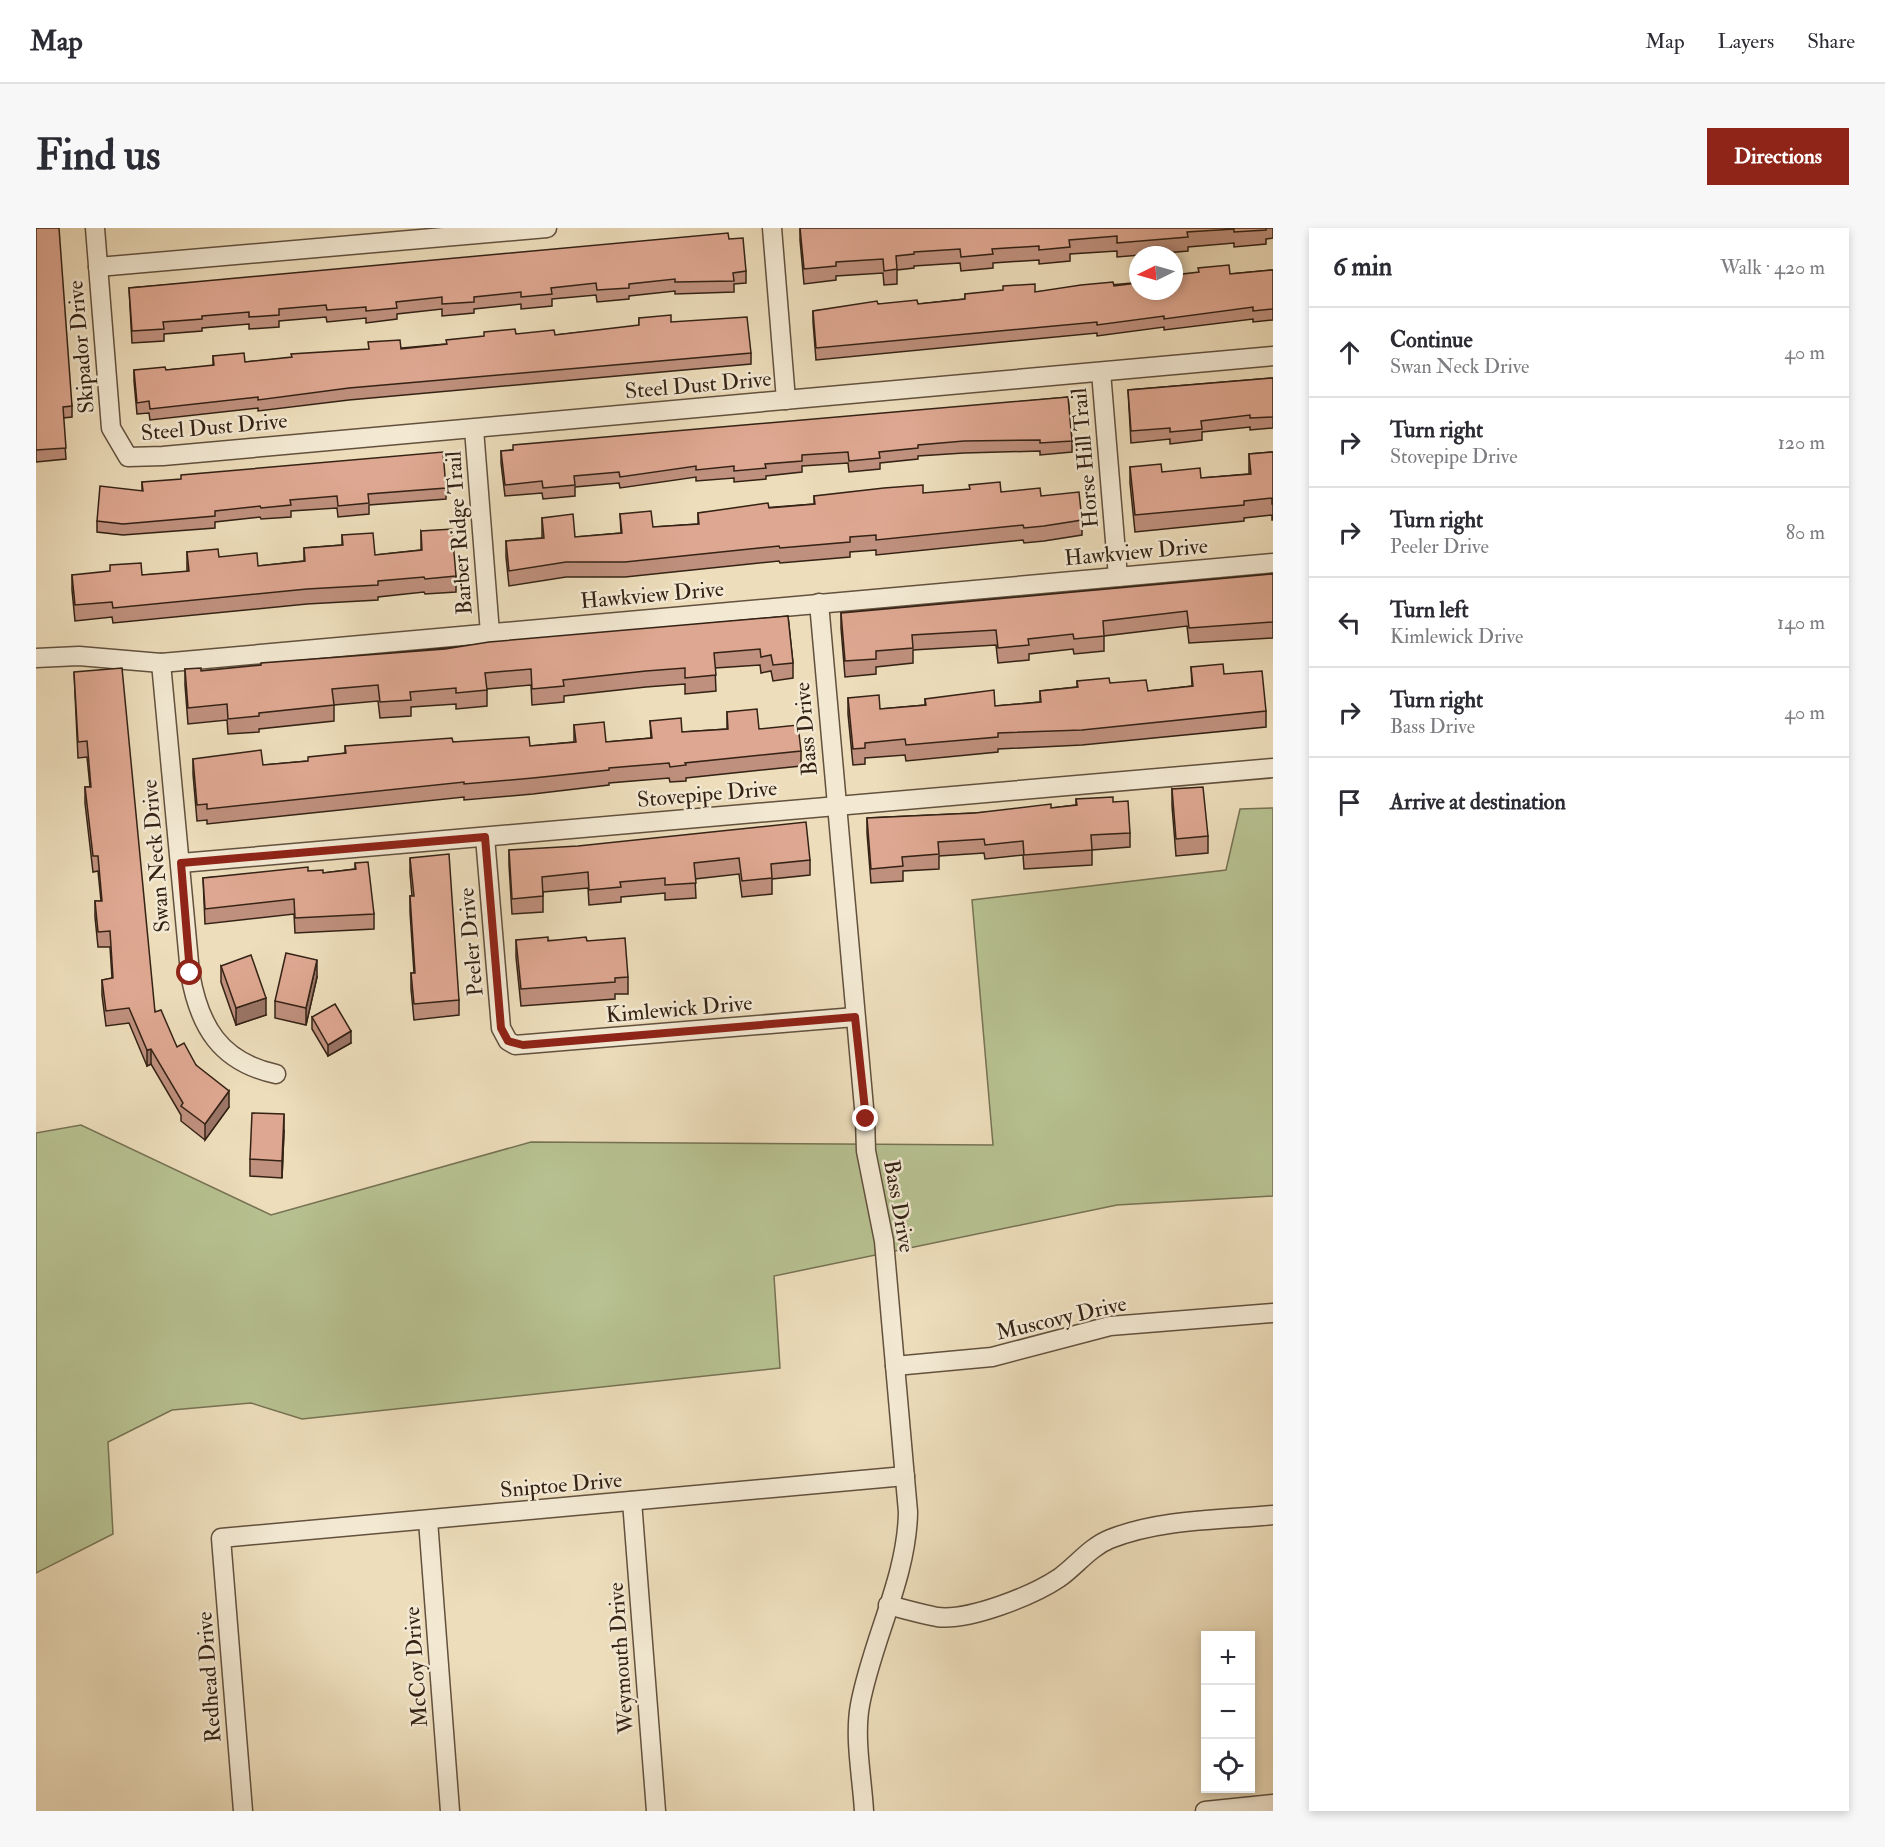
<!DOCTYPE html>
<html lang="en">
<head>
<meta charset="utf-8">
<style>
  :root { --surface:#fff; --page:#f7f7f7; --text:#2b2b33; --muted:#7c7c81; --line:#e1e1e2; --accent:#8f2418 }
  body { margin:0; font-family:"IM FELL Double Pica",serif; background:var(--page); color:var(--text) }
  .controls { position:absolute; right:18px; bottom:18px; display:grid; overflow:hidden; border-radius:0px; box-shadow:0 3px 9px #0003 }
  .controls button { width:54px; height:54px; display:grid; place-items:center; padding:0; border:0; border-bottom:2px solid var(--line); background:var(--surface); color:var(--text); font:30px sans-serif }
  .compass { position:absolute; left:1093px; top:18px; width:54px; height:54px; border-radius:50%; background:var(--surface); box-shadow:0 3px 9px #0003; rotate:265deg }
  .stop { position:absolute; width:18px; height:18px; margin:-14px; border:4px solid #8f2418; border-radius:50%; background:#fff }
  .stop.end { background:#8f2418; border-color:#fff; box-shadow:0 2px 6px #0008 }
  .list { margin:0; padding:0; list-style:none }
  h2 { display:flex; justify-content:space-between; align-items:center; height:78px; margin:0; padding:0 24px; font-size:26px }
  h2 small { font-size:20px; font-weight:400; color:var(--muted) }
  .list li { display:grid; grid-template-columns:39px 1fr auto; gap:18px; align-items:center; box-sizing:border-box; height:90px; padding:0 24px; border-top:2px solid var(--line) }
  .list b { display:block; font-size:22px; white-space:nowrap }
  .list p { margin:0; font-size:20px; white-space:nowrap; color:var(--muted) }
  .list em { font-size:20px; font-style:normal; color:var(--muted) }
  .icon { flex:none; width:33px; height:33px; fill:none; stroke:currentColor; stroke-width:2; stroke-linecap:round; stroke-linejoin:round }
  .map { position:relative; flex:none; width:1237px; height:1583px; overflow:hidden; border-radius:0px }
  header { display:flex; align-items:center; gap:36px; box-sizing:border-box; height:84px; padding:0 30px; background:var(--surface); border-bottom:2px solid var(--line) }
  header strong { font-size:28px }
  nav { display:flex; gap:33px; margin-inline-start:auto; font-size:21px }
  .intro { display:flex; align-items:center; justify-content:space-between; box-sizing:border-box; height:144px; padding:0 36px }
  h1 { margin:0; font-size:42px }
  .button { padding:15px 27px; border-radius:0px; background:var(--accent); color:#fff; font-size:21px; font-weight:700 }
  main { display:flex; gap:36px; padding:0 36px }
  aside { flex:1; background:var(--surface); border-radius:0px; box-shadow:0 3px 9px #0003 }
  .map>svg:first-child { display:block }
  .green { fill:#b7c191; stroke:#767253; stroke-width:1.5 }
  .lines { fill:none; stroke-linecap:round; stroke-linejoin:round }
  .minor-casing { stroke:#62513e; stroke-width:21 }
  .minor { stroke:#f3e9d3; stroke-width:18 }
  .wall { fill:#bf907d; stroke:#342215; stroke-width:1.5 }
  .shaded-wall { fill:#9b7566; stroke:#342215; stroke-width:1.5 }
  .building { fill:#dea791; stroke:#342215; stroke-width:1.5 }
  .route { stroke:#8f2418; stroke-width:8 }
  .labels { text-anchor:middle; stroke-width:5; stroke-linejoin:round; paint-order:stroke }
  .street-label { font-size:22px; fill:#342215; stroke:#f3e9d3 }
</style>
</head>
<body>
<header>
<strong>Map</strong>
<nav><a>Map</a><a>Layers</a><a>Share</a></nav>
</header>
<div class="intro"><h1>Find us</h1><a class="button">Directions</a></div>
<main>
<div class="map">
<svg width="1237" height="1583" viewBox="0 0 1237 1583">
  <rect width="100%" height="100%" fill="#edddbb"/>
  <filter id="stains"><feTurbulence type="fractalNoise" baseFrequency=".00333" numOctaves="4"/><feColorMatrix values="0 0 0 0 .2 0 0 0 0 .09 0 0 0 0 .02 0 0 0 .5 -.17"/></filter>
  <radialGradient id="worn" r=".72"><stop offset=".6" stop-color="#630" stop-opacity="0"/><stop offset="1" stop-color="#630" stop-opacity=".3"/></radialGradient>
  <polygon class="green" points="1237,580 1237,968 1081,977 738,1048 744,1140 266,1191 215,1175 136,1182 72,1214 77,1306 0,1345 0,905 45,897 235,987 495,914 957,917 936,672 1190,642 1204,581"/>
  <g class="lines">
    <g class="minor-casing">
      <g id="minor">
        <polyline points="59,0 75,200 92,229 127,228 1237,128"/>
        <polyline points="736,0 750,172"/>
        <polyline points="62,39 511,0"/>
        <polyline points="1065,144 1082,349"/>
        <polyline points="438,201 454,405"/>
        <path d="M783 375 829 891 830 923 848 1013 872 1284C871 1350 836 1412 824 1477 818 1510 826 1549 828 1583"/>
        <polyline points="0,430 43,428 125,435 1237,335"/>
        <path d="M125 435 154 745C163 798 184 834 240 846"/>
        <polyline points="449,609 465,800 472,813 479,817 819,789"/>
        <polyline points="145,635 1237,540"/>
        <polyline points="859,1138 956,1129 1074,1098 1237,1085"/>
        <polyline points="596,1273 620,1583"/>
        <polyline points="392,1292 414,1583"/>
        <path d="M852 1377C868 1381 885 1386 901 1389 933 1393 996 1368 1023 1350 1040 1338 1054 1319 1074 1311 1125 1291 1183 1292 1237 1287"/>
        <polyline points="207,1583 185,1310 869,1248"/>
        <polyline points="1169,1583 1237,1576"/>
      </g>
    </g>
    <use href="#minor" class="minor"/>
  </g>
  <g class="wall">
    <polygon points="0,0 36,178 36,189 27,190 30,231 0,234"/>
    <polygon points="764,0 1237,0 1237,10 1230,11 1230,16 1198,19 1198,15 1152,19 1152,23 1081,29 1081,23 1034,26 1034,33 1003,36 1003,32 957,35 957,40 925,43 924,35 878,38 878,40 861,42 861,56 848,57 847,45 800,48 800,52 768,56 764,12"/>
    <polygon points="693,11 710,43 710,55 698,56 698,64 639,66 639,63 593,68 593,71 561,74 560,67 516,71 516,78 485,81 485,76 438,81 438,85 406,88 406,81 361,86 361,91 330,95 330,90 291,94 290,89 243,93 243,99 213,101 213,96 166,100 166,103 128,106 128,113 96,115 93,60"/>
    <polygon points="1237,42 1237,92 1217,94 1217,91 1128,102 1128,99 1061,108 1061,105 780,132 777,94 777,83 842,76 882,76 929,71 929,66 999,64"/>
    <polygon points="603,90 635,94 715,125 715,136 313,172 222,183 222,180 114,192 113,185 101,186 98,153 98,142 130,142 177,138 177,128 209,134 410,116 480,106 519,107 603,98"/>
    <polygon points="1237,150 1237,200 1214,202 1214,199 1166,204 1166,212 1134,216 1134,211 1095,215 1092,162"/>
    <polygon points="1032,169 1036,213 1036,224 1004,227 1004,223 928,225 882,228 882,231 844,235 844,241 813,244 812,235 766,238 766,244 730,248 730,251 698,254 698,250 660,253 660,249 584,260 583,255 539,259 539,268 507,271 506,265 469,268 465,235 465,223"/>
    <polygon points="1237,224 1237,292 1236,292 1236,287 1208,290 1208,293 1099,304 1094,255 1094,239 1165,250 1213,246 1213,226"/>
    <polygon points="106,254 410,260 410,271 333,277 333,286 302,289 301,280 255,283 255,289 225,291 224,289 179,294 179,300 87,307 61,304 61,293 106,263"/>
    <polygon points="965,264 1005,268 1046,292 1046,307 1008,313 988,315 987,312 840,327 840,322 814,324 814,329 744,335 743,333 589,349 530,349 473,358 470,329 470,313 506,310 506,290 539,309 585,305 584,286 617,299 662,296 662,285 778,276 778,268"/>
    <polygon points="385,303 420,348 420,364 389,366 388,364 342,369 342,372 271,376 77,395 76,389 39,393 36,362 36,347 106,347 151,344 151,324 183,329 222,338 268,333 268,320 306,317 306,307 339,327 385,322"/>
    <polygon points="1237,346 1237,410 1153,415 1151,398 1068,408 1068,423 1038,426 1037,421 993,426 993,432 962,435 960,417 877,422 877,435 840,439 840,446 809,449 805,400 805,385"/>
    <polygon points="752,388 757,435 757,450 737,453 735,443 725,445 724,437 679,440 680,463 649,466 649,456 610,459 528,468 528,474 496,477 495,457 451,461 451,478 420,481 420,476 375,479 375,488 344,490 342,473 298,477 298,493 223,501 223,504 192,506 191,492 152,496 149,457 149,441 165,443"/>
    <polygon points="1155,439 1188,446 1230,483 1230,499 1046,517 962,521 962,524 870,533 869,527 829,530 829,536 817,537 812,486 812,470 844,481 889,477 889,471 959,478 1004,474 1004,463 1041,459 1041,453 1074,455 1112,463 1156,458"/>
    <polygon points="38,444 119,784 141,819 160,837 193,879 169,912 145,893 145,887 115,836 111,838 93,795 70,798 66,767 66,752 76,750 74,719 62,719 59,689 59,673 65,673 62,643 57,644 49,575 49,559 54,559 51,529 42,530"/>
    <polygon points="691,484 765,523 765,538 650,550 650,553 634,554 633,550 573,555 573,557 497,566 428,572 428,569 171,596 171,592 161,593 157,546 157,531 227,537 272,533 309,525 309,518 417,514 494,518 538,514 538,497 570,514 615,510 614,493 646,504 691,501"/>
    <polygon points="1136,561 1172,608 1172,625 1140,628 1136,578"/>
    <polygon points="1040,571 1077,574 1094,605 1094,619 1056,622 1056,637 988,641 987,627 949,631 948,625 903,628 903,641 867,643 867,653 835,655 831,605 831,590 939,585 1015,580 1040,577"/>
    <polygon points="473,622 774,632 774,647 736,651 736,666 706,669 703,646 659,651 660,670 629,672 629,665 585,669 585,674 553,677 552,660 507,664 507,684 476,686 473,637"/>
    <polygon points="374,630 423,772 423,787 378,792 375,761 375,745 378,745 374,684 374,668 376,668 374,645"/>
    <polygon points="319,635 338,686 338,701 259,705 258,686 169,696 167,650 272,643 287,645 319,641"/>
    <polygon points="480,712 551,713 592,749 592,766 579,766 579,771 485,778 480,729"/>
    <polygon points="185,738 230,787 200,797 185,754"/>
    <polygon points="281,749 270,797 239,790 239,773"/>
    <polygon points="276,789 315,815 292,828 276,801"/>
    <polygon points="248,903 246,950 214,948 214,931"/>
  </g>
  <g class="shaded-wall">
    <polygon points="281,732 281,749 270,797 270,780"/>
    <polygon points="230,770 230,787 200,797 200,780"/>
    <polygon points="315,803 315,815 292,828 292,817"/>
    <polygon points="115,821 115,836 111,838 111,822"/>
    <polygon points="193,863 193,879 169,912 169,896"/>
    <polygon points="248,886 248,903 246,950 246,933"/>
  </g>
  <g class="building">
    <polygon points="0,0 23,0 36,178 27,179 30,220 0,222"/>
    <polygon points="764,0 1230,0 1230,2 1198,4 1198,1 1151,4 1152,9 1081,15 1081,8 1033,12 1034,19 1003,22 1003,18 956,21 957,26 925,29 924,21 878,24 878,26 860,28 861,41 848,43 847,31 800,34 800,38 768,41"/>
    <polygon points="692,5 693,11 707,10 710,43 697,45 698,53 639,54 639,51 593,56 593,60 561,62 560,55 515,60 516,66 485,69 485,64 438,69 438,74 406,76 406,69 360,74 361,80 330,83 330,79 291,82 290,77 243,81 243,87 213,89 213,84 166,88 166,91 127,94 128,101 96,103 93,60"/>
    <polygon points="1193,37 1194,46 1237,42 1237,81 1217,83 1217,79 1128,91 1128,88 1061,97 1061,94 780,120 777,83 841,73 842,76 881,72 882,76 929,71 929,66 967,62 967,58 999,56 999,64 1045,57 1077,54 1078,58 1102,55 1102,63 1138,63 1138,47 1163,44 1162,40"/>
    <polygon points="635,87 635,94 711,89 715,125 313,160 222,172 222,169 114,181 113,173 101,175 98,142 129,139 130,142 178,137 177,128 208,125 209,134 256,129 255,126 333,121 332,114 364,112 365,121 411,116 410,112 448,108 448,104 479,101 480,106 518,102 519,107 603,97 603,90"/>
    <polygon points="1237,150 1237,189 1214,190 1214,187 1165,193 1166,201 1134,204 1134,200 1095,203 1092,162"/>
    <polygon points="1032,169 1036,213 1004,215 1004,212 928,213 882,217 882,220 843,224 844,230 813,233 812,224 766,227 766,233 729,236 730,240 698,243 698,238 660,242 660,238 584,249 583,244 538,248 539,257 507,260 506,253 469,257 465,223 477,222 477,217"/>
    <polygon points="407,224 410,260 332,266 333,275 302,278 301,268 254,272 255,277 225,280 224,278 179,283 179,288 87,296 61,293 64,258 107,263 106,254 145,251 145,247"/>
    <polygon points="1237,224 1237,276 1236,276 1236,270 1208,273 1208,277 1099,287 1094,239 1125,236 1126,244 1164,240 1165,250 1215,246 1213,226"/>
    <polygon points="964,254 965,264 1004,260 1005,268 1043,264 1046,292 1008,298 988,300 987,297 840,312 840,307 814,309 814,314 744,320 743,318 589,334 530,334 473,343 470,313 508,310 506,290 537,286 539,309 586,305 584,286 615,283 617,299 663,296 662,285 732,275 733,280 779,276 778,268 848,260 887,257 887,265 934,261 933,257"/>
    <polygon points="416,301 420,348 389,351 388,349 342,353 342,357 271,361 77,380 76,374 39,377 36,347 74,343 74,337 105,335 106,347 153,343 151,324 182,321 183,329 221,325 222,338 269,333 268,320 307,317 306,307 337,305 339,327 386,322 385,303"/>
    <polygon points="1237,346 1237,394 1153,400 1151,383 1067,393 1068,408 1038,411 1037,406 992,411 993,417 962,420 960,402 876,407 877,420 840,423 840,431 809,433 805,385"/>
    <polygon points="752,388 757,435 737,437 735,427 725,429 724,421 678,425 680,447 649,450 649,440 610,443 527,452 528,458 496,461 495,441 449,445 451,462 420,465 420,460 374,464 375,472 344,474 342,457 296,461 298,477 223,485 223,488 192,491 191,476 152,480 149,441 165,440 165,443 225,437 225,435 409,421 453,414"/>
    <polygon points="1187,436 1188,446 1226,443 1230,483 1046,502 962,505 962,509 870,517 869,511 829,515 829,520 817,521 812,470 843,467 844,481 890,477 889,471 958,462 959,478 1005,474 1004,463 1042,459 1041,453 1073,450 1074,455 1110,452 1112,463 1157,458 1155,439"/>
    <polygon points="86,440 119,784 125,782 141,819 148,815 160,837 193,863 169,896 145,878 147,875 115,821 111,822 93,780 70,783 66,752 77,750 74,703 62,704 59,673 66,673 62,628 57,628 49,559 55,559 51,513 42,514 38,444"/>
    <polygon points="721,481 723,501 762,497 765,523 649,535 650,537 634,539 633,535 573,540 573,542 497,550 428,556 428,554 171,581 171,576 161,577 157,531 225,522 227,537 272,533 272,529 310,525 309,518 416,510 417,514 493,509 494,518 540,514 538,497 568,494 570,514 616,510 614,493 645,490 646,504 692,501 691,484"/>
    <polygon points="1167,559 1172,608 1140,611 1136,561"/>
    <polygon points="1077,569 1077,574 1092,573 1094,605 1055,607 1056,622 988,627 987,613 949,617 948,611 902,614 903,626 866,629 867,638 835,641 831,590 939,585 1015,576 1015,580 1041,577 1040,571"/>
    <polygon points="770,594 774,632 735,636 736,650 706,653 703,630 658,635 660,655 629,657 629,650 584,654 585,659 553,662 552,644 506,649 507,668 476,671 473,622 542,618"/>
    <polygon points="413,626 423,772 378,776 375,745 379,745 374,668 378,668 374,630"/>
    <polygon points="332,634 338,686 259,690 258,671 169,681 167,650 272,639 272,643 287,642 287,645 320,641 319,635"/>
    <polygon points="512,709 512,713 550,709 551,713 589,710 592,749 579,750 579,754 485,761 480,712"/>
    <polygon points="250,725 281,732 270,780 239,773"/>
    <polygon points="215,727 230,770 200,780 185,738"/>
    <polygon points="299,776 315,803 292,817 276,789"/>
    <polygon points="216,885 248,886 246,933 214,931"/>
  </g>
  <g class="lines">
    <polyline class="route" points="154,745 145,635 449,609 465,800 472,813 487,817 819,789 830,891"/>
  </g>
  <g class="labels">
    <g class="street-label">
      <text transform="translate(44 119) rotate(-95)" y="8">Skipador Drive</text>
      <text transform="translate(662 156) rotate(-5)" y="8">Steel Dust Drive</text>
      <text transform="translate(178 198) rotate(-5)" y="8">Steel Dust Drive</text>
      <text transform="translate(1048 230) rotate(-95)" y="8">Horse Hill Trail</text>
      <text transform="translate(422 305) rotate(-94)" y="8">Barber Ridge Trail</text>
      <text transform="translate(1100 323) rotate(-5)" y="8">Hawkview Drive</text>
      <text transform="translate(616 366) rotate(-5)" y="8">Hawkview Drive</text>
      <text transform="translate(769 501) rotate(-95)" y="8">Bass Drive</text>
      <text transform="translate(671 565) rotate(-5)" y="8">Stovepipe Drive</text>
      <text transform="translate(119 628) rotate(-95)" y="8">Swan Neck Drive</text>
      <text transform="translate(434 714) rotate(-95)" y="8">Peeler Drive</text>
      <text transform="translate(643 780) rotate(-5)" y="8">Kimlewick Drive</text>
      <text transform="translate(864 978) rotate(80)" y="8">Bass Drive</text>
      <text transform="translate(1025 1089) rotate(-13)" y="8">Muscovy Drive</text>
      <text transform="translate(525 1256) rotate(-5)" y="8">Sniptoe Drive</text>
      <text transform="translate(584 1430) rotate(-94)" y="8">Weymouth Drive</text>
      <text transform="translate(379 1439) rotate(-94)" y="8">McCoy Drive</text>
      <text transform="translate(172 1449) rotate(-94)" y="8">Redhead Drive</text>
    </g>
  </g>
  <rect width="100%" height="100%" filter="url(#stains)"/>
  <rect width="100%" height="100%" fill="url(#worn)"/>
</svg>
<div class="controls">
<button>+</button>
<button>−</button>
<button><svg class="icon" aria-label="locate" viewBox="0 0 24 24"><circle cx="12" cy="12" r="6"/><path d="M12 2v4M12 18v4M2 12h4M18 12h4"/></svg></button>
</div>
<svg class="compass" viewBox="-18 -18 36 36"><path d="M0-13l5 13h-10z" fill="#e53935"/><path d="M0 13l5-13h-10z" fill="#7c7c81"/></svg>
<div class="stop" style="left:154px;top:745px"></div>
<div class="stop end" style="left:830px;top:891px"></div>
</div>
<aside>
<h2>6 min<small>Walk · 420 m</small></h2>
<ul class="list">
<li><svg class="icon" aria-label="ahead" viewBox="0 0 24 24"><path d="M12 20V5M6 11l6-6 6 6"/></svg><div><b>Continue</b><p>Swan Neck Drive</p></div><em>40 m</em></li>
<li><svg class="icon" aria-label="right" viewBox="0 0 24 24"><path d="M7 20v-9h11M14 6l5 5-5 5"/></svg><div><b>Turn right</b><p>Stovepipe Drive</p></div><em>120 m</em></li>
<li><svg class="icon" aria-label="right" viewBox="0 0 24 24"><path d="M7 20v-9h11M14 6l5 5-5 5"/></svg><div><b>Turn right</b><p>Peeler Drive</p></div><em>80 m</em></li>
<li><svg class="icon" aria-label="left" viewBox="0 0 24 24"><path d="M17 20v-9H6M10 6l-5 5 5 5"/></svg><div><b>Turn left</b><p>Kimlewick Drive</p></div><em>140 m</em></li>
<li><svg class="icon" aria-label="right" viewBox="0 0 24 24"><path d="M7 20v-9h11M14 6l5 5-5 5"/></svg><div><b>Turn right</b><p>Bass Drive</p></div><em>40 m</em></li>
<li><svg class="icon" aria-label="arrive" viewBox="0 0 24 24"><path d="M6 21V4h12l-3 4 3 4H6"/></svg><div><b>Arrive at destination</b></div></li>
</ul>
</aside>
</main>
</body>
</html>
